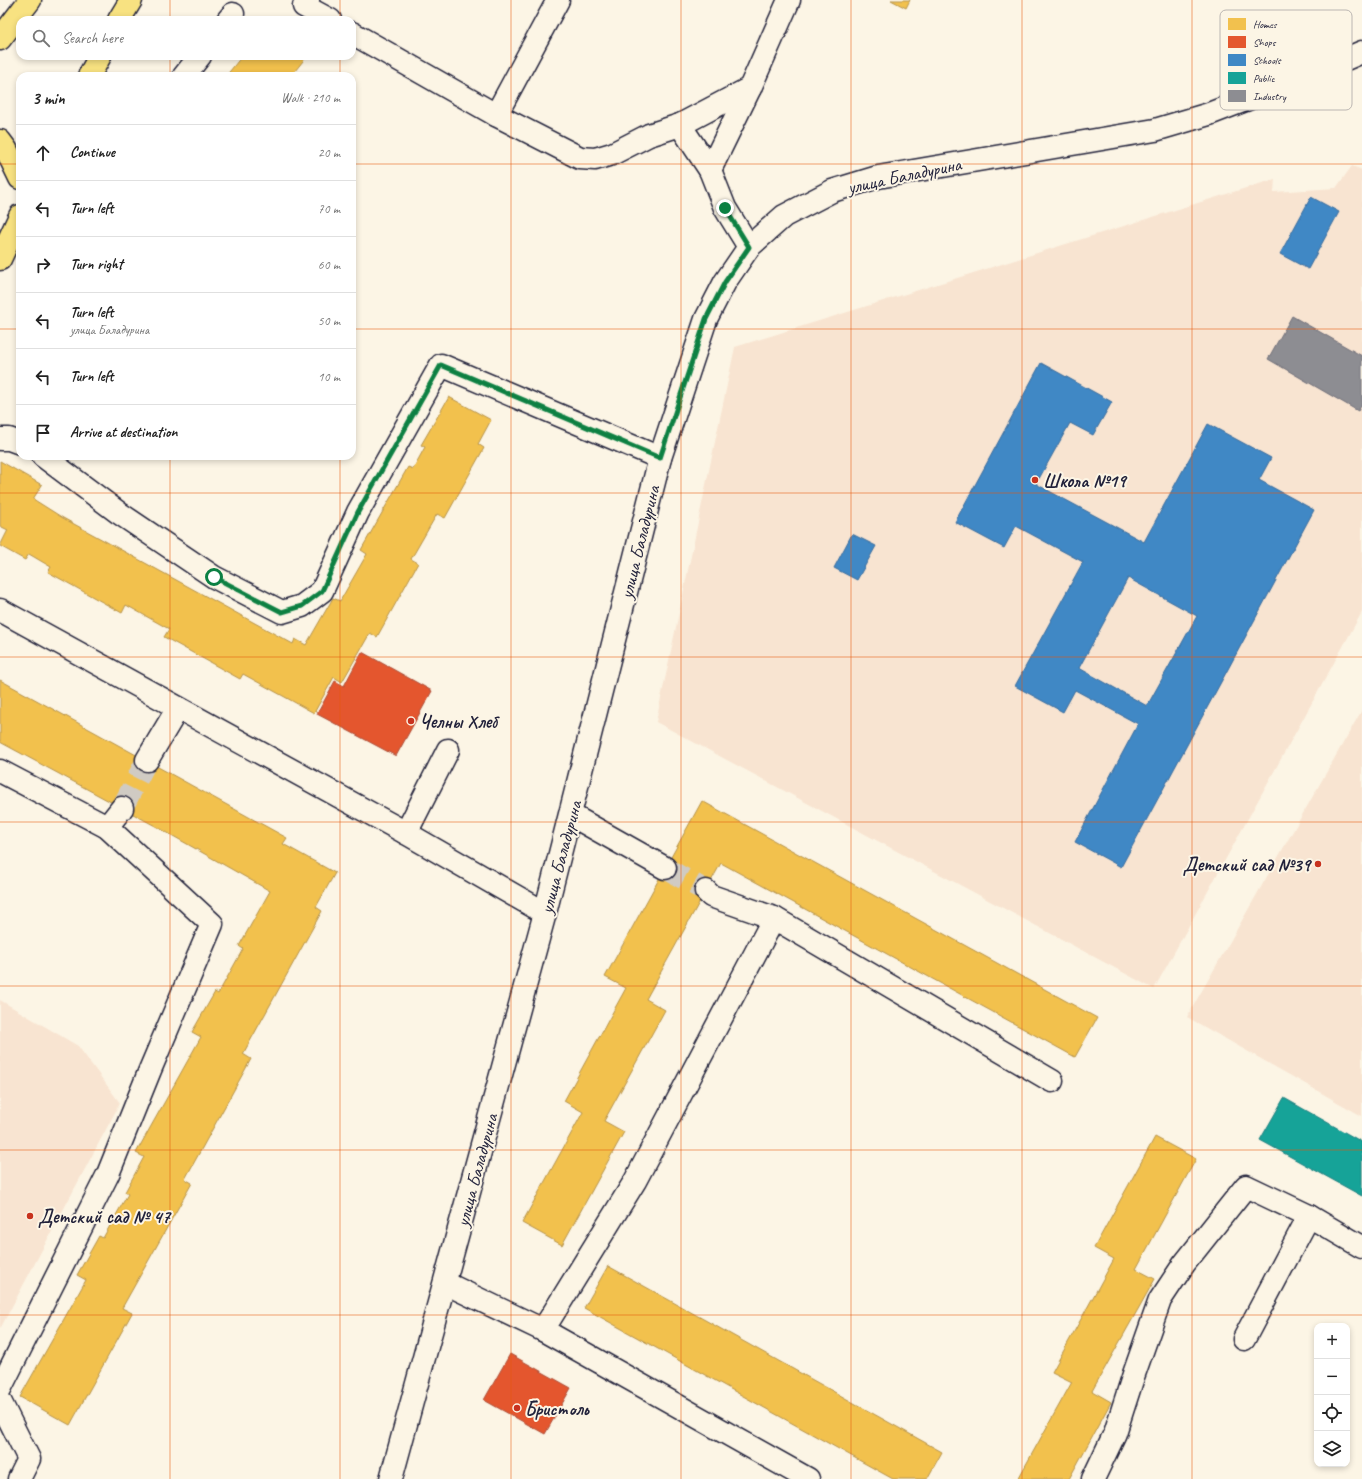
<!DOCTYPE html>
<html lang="en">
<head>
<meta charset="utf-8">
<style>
  :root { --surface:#fff; --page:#f6f6f6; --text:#222; --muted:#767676; --line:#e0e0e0 }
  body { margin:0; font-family:Caveat,sans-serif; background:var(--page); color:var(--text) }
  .controls { position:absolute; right:12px; bottom:12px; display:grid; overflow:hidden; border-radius:8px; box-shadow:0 2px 6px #0003 }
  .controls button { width:36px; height:36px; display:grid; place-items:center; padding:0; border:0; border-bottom:1px solid var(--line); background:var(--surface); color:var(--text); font:20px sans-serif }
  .stop { position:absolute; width:12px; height:12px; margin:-9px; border:3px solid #0b8043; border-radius:50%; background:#fff }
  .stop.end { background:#0b8043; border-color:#fff; box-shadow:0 1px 4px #0008 }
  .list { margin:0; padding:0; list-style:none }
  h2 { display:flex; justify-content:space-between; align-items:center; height:52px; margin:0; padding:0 16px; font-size:17px }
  h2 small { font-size:13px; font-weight:400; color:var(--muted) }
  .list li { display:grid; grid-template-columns:26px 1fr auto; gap:12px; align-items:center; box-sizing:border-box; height:56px; padding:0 16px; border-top:1px solid var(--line) }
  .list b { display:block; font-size:15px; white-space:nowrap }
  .list p { margin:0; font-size:13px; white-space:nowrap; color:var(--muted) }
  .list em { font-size:13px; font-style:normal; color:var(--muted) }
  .icon { flex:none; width:22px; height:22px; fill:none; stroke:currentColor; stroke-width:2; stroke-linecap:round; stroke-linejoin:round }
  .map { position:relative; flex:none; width:1362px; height:1479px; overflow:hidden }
  .search { position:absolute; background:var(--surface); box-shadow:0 2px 6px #0003; left:16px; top:16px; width:340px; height:44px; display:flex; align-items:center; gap:10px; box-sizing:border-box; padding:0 14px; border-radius:12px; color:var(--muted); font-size:15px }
  .panel { position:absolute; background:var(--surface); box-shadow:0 2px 6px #0003; left:16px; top:72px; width:340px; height:388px; border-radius:12px }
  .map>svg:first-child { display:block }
  .built { fill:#f8e4d1 }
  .homes { fill:#f2c14e; stroke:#b49148 }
  .shops { fill:#e4572e; stroke:#aa4732 }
  .schools { fill:#3f88c5; stroke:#36699c; fill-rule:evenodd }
  .public { fill:#17a398; stroke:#1a7c7c }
  .industry { fill:#8d8d92; stroke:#6d6d78 }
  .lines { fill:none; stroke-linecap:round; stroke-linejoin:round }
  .minor-tunnel { stroke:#d0cbc3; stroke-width:22; stroke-dasharray:22 11; stroke-linecap:butt }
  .minor-casing { stroke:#22223b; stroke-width:25 }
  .major-casing { stroke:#22223b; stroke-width:25 }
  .minor { stroke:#fcf5e5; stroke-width:22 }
  .major { stroke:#f8e281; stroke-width:22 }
  .route { stroke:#0b8043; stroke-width:5 }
  .grid { fill:none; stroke:#e8590c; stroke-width:1; stroke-opacity:0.55 }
  .poi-dot { fill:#c8321e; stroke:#fcf5e5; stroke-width:1.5 }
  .labels { text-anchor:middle; stroke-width:4; stroke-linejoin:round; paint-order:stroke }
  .street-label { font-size:19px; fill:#22223b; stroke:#fcf5e5 }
  .poi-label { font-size:19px; font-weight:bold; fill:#22223b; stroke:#fcf5e5; text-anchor:start }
  .key { fill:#fcf5e5; stroke:#bbb6b2; stroke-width:1 }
  .key-label { font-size:11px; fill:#22223b }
</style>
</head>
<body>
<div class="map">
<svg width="1362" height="1479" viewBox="0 0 1362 1479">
  <rect width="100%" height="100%" fill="#fcf5e5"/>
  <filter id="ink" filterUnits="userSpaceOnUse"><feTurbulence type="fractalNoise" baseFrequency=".025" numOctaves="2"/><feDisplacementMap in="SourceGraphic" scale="8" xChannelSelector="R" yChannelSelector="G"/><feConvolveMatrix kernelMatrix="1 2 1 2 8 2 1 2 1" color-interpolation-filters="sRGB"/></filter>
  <g filter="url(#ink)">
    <g class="built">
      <polygon points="1352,166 1362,170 1362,612 1154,989 656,722 735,347 1275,179 1274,192 1336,188"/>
      <polygon points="1362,710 1362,1116 1187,1017"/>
      <polygon points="0,1000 78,1046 120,1103 0,1329"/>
    </g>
    <g class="homes">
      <polygon points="891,0 910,0 906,8"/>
      <polygon points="242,56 307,56 291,76 226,76"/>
      <polygon points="449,397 491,420 478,444 484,448 445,518 437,514 411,559 418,563 377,637 370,633 342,682 334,677 314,713 243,674 240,679 164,637 169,629 126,605 122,613 48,572 51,567 29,554 25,560 0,546 8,530 0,526 0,461 42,485 33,499 63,518 293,644 295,639 306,645 333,598 340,601 367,554 361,550 408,467 413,469 425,447 421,445"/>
      <polygon points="0,680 287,838 283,844 335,873 316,907 322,911 243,1054 251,1059 185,1179 192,1183 122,1308 132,1313 70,1425 20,1397 86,1280 77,1275 99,1236 103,1238 128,1194 125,1192 144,1157 136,1153 201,1037 192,1032 215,992 218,994 243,949 239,946 270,891 159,828 0,742"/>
      <polygon points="702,801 1097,1018 1075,1057 721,863 646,999 665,1010 604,1121 624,1132 562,1245 522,1223 583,1112 564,1101 626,988 605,977"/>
      <polygon points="1155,1137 1196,1159 1136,1269 1155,1279 1092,1391 1111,1402 1069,1479 1018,1479 1072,1382 1052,1372 1114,1259 1094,1248"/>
      <polygon points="608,1266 942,1452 927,1479 893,1479 584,1308"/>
    </g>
    <g class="shops">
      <polygon points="362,652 432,691 396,756 317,714 335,681 344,686"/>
      <polygon points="510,1354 571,1388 545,1434 484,1400"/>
    </g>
    <g class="schools">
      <polygon points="1311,197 1339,212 1308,269 1280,254"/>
      <path d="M1041 363 1112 402 1093 435 1070 423 1036 484 1144 542 1208 424 1271 458 1259 480 1314 510 1121 867 1075 842 1138 724 1075 690 1063 712 1015 686 1083 562 1016 526 1004 548 955 522ZM1128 578 1197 616 1147 706 1079 668Z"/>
      <polygon points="852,534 876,546 857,580 834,568"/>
    </g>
    <polygon class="public" points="1284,1098 1362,1142 1362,1196 1260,1140"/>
    <polygon class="industry" points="1292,316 1362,356 1362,404 1358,411 1268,359"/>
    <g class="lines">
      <g class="minor-tunnel">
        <polyline points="122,808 147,760"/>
        <polyline points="665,868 706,891"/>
      </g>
      <g class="minor-casing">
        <g id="minor">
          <polyline points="308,0 304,6 330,20"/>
          <polyline points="228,20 233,14"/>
          <polyline points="352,33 496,115 580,158 595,159 612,154 649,135 680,125 750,88"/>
          <polyline points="184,76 200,56"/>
          <polyline points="496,115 558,0"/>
          <polyline points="680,125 710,170 725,208 749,247"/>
          <polyline points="710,170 750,88 789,0"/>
          <polyline points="0,439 9,439 20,443"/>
          <polyline points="43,456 119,513 214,577 282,612 302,606 322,591 358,512 441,365 660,458"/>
          <polyline points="0,610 406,833 545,913"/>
          <polyline points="147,760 178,708"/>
          <polyline points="0,771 107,827 212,924 150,1070 108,1174 0,1389"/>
          <polyline points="571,815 665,868"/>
          <polyline points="107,827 122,808"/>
          <polyline points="406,833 448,750"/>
          <polyline points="706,891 711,896 774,918"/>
          <polyline points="445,1283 543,1330 808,1479"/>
          <polyline points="543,1330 635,1181 774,918 1052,1081"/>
          <polyline points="1244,1339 1309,1216"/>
          <polyline points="0,1401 29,1459 19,1479"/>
          <polyline points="391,1479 545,913 660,458 706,319 725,282 749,247 784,216 832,191 878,177 1155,130 1209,114 1297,80 1362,52"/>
          <polyline points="1093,1479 1115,1433 1134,1374 1160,1300 1184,1264 1246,1186 1309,1216 1362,1247"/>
        </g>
      </g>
      <g class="major-casing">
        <g id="major">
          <polyline points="119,20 131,0"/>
          <polyline points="0,39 30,0"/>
          <polyline points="89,76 100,56"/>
          <polyline points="0,141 6,149 20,178"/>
          <polyline points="0,259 20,216"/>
        </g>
      </g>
      <use href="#minor" class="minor"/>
      <use href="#major" class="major"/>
    </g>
  </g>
  <g class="lines" filter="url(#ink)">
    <polyline class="route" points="214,577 282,612 302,606 322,591 358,512 441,365 660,458 706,319 725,282 749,247 725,208"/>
  </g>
  <path class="grid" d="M170 0V20M340 0V20M511 0V1479M681 0V1479M851 0V1479M1022 0V1479M1192 0V1479M170 56V76M340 56V76M0 164H20M352 164H1362M0 329H20M352 329H1362M170 456V1479M340 456V1479M0 493H1362M0 657H1362M0 822H1362M0 986H1362M0 1150H1362M0 1315H1362"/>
  <g class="poi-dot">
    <circle cx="1035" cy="480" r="4"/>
    <circle cx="411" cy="721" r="4"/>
    <circle cx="1318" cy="864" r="4"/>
    <circle cx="30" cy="1216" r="4"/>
    <circle cx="517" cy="1408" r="4"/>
  </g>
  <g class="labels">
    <g class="street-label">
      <text transform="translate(904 175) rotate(-12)" y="7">улица Баладурина</text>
      <text transform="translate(639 542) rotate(-76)" y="7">улица Баладурина</text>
      <text transform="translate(560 857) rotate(-75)" y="7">улица Баладурина</text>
      <text transform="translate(476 1170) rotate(-75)" y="7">улица Баладурина</text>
    </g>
    <g class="poi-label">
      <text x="1043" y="487">Школа №19</text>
      <text x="419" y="728">Челны Хлеб</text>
      <text x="1310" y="871" text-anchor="end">Детский сад №39</text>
      <text x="38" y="1223">Детский сад № 47</text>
      <text x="525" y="1415">Бристоль</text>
    </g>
  </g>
  <rect x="1220" y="10" width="132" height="100" rx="6" class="key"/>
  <rect x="1228" y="18" width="18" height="12" fill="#f2c14e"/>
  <rect x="1228" y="36" width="18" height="12" fill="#e4572e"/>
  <rect x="1228" y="54" width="18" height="12" fill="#3f88c5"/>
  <rect x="1228" y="72" width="18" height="12" fill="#17a398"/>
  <rect x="1228" y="90" width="18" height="12" fill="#8d8d92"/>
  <g class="key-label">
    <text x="1253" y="28">Homes</text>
    <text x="1253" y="46">Shops</text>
    <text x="1253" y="64">Schools</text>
    <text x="1253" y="82">Public</text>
    <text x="1253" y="100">Industry</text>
  </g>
</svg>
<div class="controls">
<button>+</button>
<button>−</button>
<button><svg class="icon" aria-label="locate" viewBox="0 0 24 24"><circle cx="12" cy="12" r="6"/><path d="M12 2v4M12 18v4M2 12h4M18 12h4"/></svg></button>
<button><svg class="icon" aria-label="layers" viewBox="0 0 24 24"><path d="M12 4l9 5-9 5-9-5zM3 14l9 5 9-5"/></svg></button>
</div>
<div class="stop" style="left:214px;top:577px"></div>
<div class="stop end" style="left:725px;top:208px"></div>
<div class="search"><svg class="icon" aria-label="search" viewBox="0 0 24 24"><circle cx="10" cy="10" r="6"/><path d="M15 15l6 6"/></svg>Search here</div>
<section class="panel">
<h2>3 min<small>Walk · 210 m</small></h2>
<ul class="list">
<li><svg class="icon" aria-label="ahead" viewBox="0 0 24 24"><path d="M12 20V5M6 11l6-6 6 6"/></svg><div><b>Continue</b></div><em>20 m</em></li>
<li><svg class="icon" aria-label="left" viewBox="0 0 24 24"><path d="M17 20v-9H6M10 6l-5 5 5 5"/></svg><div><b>Turn left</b></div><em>70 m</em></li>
<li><svg class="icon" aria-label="right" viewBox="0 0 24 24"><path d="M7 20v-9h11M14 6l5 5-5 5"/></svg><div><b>Turn right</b></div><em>60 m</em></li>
<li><svg class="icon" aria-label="left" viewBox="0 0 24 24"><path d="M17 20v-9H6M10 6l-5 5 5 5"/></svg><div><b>Turn left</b><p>улица Баладурина</p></div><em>50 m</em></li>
<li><svg class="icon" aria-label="left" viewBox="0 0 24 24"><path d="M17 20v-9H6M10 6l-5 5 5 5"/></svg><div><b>Turn left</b></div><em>10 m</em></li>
<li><svg class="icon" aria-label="arrive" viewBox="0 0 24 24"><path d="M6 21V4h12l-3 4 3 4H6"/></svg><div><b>Arrive at destination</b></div></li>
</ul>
</section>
</div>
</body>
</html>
